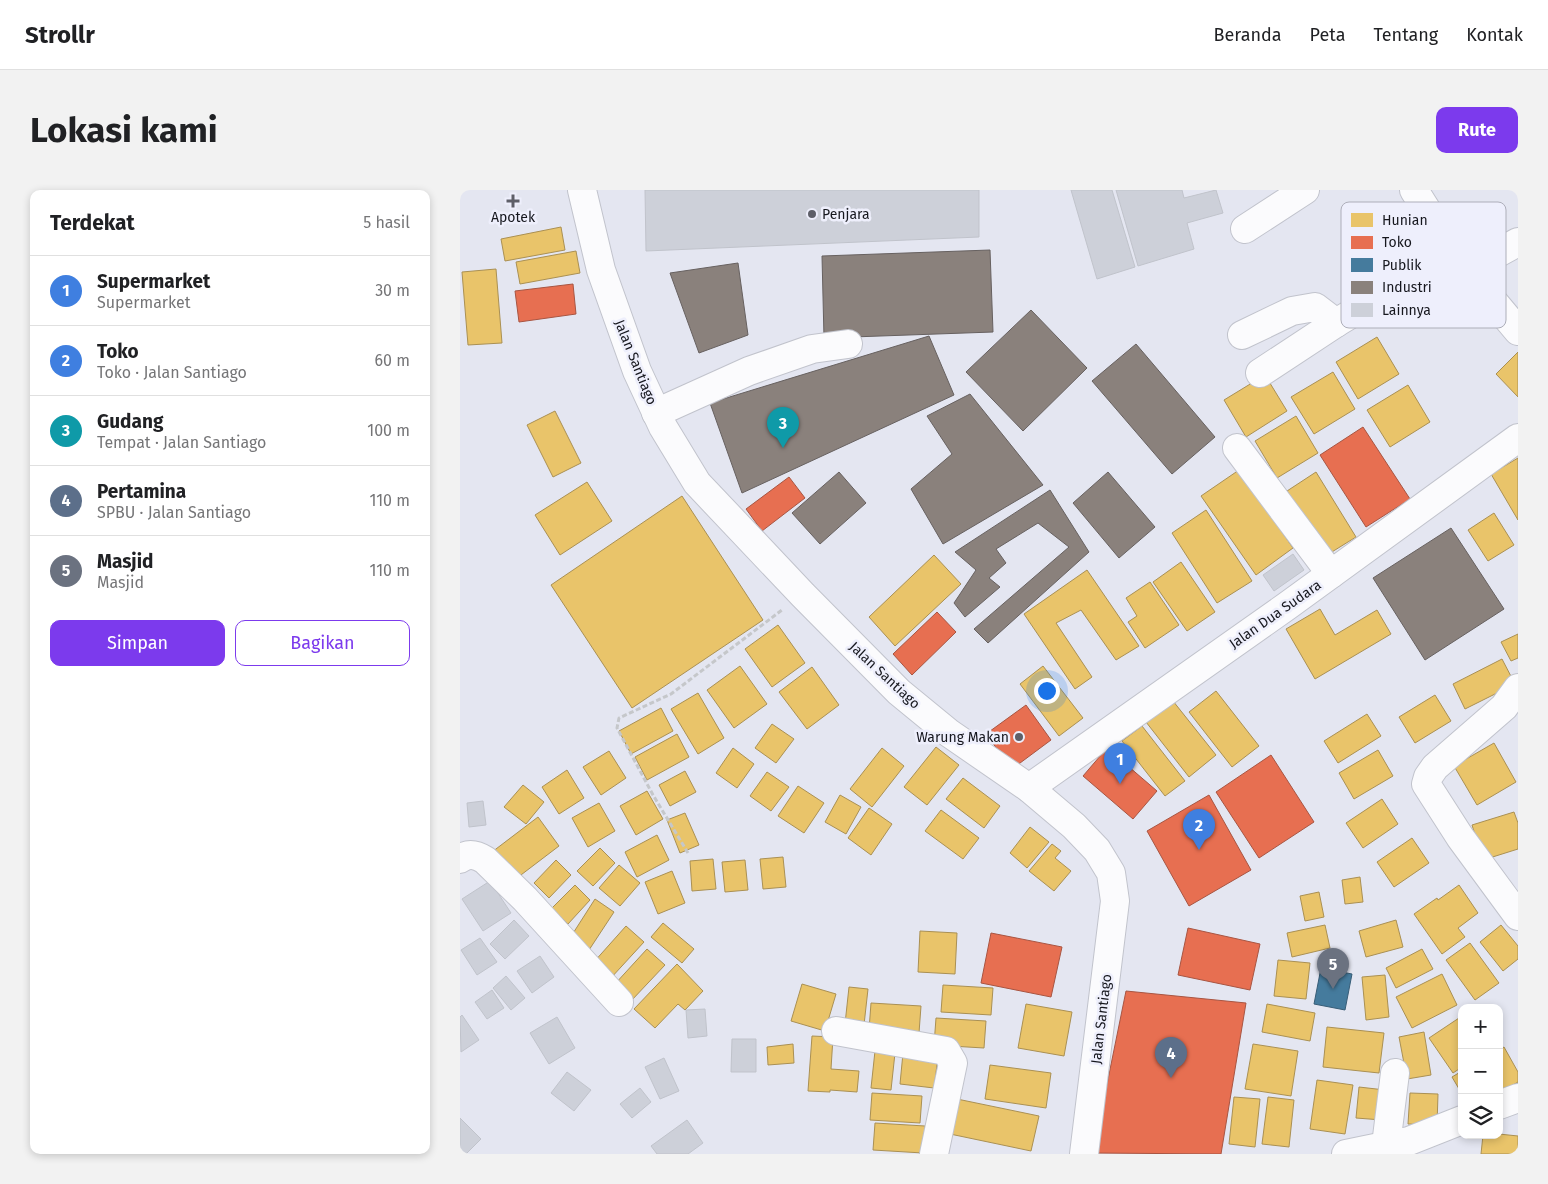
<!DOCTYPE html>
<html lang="id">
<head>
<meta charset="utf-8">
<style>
  :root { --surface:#fff; --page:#f2f2f2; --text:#202124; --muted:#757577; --line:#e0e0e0; --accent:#7c3aed }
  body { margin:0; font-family:"Fira Sans",sans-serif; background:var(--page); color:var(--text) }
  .controls { position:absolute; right:15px; bottom:15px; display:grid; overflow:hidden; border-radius:10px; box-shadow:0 2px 8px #0003 }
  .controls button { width:45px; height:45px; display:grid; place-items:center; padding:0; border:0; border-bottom:1px solid var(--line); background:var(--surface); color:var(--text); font:25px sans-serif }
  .you { position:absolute; left:586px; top:500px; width:18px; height:18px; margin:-12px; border:4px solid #fff; border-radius:50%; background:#1a73e8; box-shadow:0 0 0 8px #1a73e833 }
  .badge { display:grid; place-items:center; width:32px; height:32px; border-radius:50%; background:var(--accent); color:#fff; font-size:16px; font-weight:700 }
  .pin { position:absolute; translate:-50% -41px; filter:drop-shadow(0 1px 2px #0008) }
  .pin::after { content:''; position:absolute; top:26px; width:18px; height:15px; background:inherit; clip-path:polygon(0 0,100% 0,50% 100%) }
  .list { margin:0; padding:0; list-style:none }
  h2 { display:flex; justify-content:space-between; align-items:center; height:65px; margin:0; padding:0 20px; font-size:21px }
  h2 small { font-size:16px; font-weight:400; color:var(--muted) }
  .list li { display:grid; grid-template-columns:32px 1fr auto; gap:15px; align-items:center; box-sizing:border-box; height:70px; padding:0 20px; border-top:1px solid var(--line) }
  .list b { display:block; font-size:19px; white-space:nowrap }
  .list p { margin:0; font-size:16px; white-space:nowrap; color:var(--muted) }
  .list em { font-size:16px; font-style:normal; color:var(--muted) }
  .actions { display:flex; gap:10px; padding:15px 20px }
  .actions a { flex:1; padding:11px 0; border:1px solid var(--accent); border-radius:10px; text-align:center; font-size:18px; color:var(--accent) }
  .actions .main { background:var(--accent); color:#fff }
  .icon { flex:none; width:28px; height:28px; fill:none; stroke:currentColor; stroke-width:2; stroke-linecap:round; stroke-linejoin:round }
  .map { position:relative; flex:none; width:1058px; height:964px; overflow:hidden; border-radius:10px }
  header { display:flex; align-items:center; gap:30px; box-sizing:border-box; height:70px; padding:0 25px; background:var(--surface); border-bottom:1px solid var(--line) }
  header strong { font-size:24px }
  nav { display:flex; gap:28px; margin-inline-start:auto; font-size:18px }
  .intro { display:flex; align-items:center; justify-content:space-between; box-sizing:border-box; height:120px; padding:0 30px }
  h1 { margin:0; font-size:35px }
  .button { padding:12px 22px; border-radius:10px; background:var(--accent); color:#fff; font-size:18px; font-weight:700 }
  main { display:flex; gap:30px; padding:0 30px }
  aside { flex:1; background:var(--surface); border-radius:10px; box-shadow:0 2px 8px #0003 }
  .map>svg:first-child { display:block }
  .homes { fill:#e9c46a; stroke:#aa9053 }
  .shops { fill:#e76f51; stroke:#a85542 }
  .public { fill:#457b9d; stroke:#375d77 }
  .industry { fill:#8a817c; stroke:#676160 }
  .building { fill:#cdd0d9; stroke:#c0c3cb }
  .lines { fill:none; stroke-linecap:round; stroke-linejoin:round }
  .minor-casing { stroke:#c1c3cc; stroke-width:30 }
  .highway-casing { stroke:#c1c3cc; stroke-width:30 }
  .path { stroke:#c5c7ca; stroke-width:3; stroke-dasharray:5 2.5; stroke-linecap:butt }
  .minor { stroke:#fbfbfd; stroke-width:28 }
  .highway { stroke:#fbfbfd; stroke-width:28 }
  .poi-dot { fill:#5e5f68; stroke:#eeeffc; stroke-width:2 }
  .labels { text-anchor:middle; stroke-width:5; stroke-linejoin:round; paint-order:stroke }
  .poi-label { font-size:14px; fill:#16171e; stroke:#eeeffc; text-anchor:start }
  .street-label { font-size:14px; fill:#16171e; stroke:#eeeffc }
  .key { fill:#eeeffc; stroke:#adaeb9; stroke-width:1 }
  .key-label { font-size:14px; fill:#16171e }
</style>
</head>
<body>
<header>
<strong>Strollr</strong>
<nav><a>Beranda</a><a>Peta</a><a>Tentang</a><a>Kontak</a></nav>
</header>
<div class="intro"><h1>Lokasi kami</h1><a class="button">Rute</a></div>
<main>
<aside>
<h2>Terdekat<small>5 hasil</small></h2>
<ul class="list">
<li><span class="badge" style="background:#3f7fe0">1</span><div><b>Supermarket</b><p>Supermarket</p></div><em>30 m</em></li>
<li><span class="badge" style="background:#3f7fe0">2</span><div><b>Toko</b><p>Toko · Jalan Santiago</p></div><em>60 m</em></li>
<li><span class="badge" style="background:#0f9aa8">3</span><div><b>Gudang</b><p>Tempat · Jalan Santiago</p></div><em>100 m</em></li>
<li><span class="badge" style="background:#5c6f8a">4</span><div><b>Pertamina</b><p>SPBU · Jalan Santiago</p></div><em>110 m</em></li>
<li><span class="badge" style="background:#6b7280">5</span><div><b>Masjid</b><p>Masjid</p></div><em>110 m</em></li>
</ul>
<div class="actions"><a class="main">Simpan</a><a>Bagikan</a></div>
</aside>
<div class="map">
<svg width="1058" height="964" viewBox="0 0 1058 964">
  <rect width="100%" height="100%" fill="#e4e6f1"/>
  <g class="homes">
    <polygon points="101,37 105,60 45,71 41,49"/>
    <polygon points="116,61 120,83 60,94 56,72"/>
    <polygon points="36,79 42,153 8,155 2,82"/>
    <polygon points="917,147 939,184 898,209 876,172"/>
    <polygon points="1058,162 1058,207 1036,184"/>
    <polygon points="873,182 895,219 854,244 831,207"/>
    <polygon points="805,185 827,221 786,247 764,210"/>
    <polygon points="948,195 970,232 930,257 907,220"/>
    <polygon points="95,221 121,273 93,287 67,235"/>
    <polygon points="836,226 858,263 817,288 795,251"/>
    <polygon points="1058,268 1058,330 1031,284"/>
    <polygon points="779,280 833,358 796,385 741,306"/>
    <polygon points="856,282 896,347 867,365 827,301"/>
    <polygon points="127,292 152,331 100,365 75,325"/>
    <polygon points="222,306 303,430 172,518 91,395"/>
    <polygon points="746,320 792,391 757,413 712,343"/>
    <polygon points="1034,323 1054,355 1028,371 1008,340"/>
    <polygon points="474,365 501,394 435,456 409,427"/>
    <polygon points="721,372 755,422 727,441 693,392"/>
    <polygon points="627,380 679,456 656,470 621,420 596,433 632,487 615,499 564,424"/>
    <polygon points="690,392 719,435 685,458 668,432 677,426 666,408"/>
    <polygon points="860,419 875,445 917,420 931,444 855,489 826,439"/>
    <polygon points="318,435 345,473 312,497 285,459"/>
    <polygon points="1058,444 1058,468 1051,471 1041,452"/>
    <polygon points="1042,469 1055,494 1005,519 993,494"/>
    <polygon points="280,476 307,514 274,538 247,500"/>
    <polygon points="583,476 623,528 599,546 560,494"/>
    <polygon points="352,477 379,515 347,539 319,502"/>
    <polygon points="756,501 799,556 772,577 729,522"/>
    <polygon points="238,503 264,548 238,564 211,519"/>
    <polygon points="975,505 991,531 955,553 939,527"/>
    <polygon points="713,511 756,565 729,587 686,532"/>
    <polygon points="201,518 213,541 171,564 159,541"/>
    <polygon points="907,524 921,546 878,573 864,551"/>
    <polygon points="312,534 334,549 316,573 295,558"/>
    <polygon points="682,536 725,591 705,606 662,551"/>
    <polygon points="217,544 229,567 187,590 175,567"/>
    <polygon points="1034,553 1056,592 1017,615 994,576"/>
    <polygon points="476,557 499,575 467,615 444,597"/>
    <polygon points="273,558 294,574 277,598 256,583"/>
    <polygon points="422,558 444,576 412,617 390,599"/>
    <polygon points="918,560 933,586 894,609 879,583"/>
    <polygon points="149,561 166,588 141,605 123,577"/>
    <polygon points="107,580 124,608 99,624 82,597"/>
    <polygon points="225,581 236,602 210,616 199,595"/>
    <polygon points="307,582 329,597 311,621 290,606"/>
    <polygon points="503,588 540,616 524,638 486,609"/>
    <polygon points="63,595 84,612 66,634 44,617"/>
    <polygon points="338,596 364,613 344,643 318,626"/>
    <polygon points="187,601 203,629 176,645 160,616"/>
    <polygon points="380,605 401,617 386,644 365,632"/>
    <polygon points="922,609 938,634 903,658 886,633"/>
    <polygon points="139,613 155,641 128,657 112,628"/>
    <polygon points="409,618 432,634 411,665 388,648"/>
    <polygon points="481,620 519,648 503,669 465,641"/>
    <polygon points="1054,622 1058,633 1058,659 1023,670 1012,635"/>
    <polygon points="225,623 239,655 220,663 207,630"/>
    <polygon points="78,627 99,656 53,691 32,662"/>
    <polygon points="570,637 589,652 567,678 550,663"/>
    <polygon points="197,645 209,670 177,687 165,662"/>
    <polygon points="952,648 969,673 934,697 917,672"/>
    <polygon points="592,654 601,661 595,668 611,681 594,701 569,681"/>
    <polygon points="140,658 155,673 133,696 117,681"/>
    <polygon points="323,667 326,697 303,699 300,669"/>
    <polygon points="253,669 256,699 232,701 230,671"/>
    <polygon points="96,670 111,685 89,708 74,693"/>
    <polygon points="285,670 288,700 265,702 262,672"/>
    <polygon points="159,675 180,693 160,716 139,698"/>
    <polygon points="212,681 225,713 198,724 185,692"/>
    <polygon points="900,687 903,712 885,714 882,690"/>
    <polygon points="115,695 130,710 108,734 92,718"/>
    <polygon points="999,695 1018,723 998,738 1005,747 982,764 954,724 977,708 978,710"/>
    <polygon points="859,702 864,727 845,731 840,706"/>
    <polygon points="135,709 154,722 129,760 110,748"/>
    <polygon points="936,730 943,757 906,767 899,741"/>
    <polygon points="203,733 234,759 222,773 191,747"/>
    <polygon points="865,735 870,758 832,767 827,743"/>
    <polygon points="1041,735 1058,756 1058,769 1043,781 1020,752"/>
    <polygon points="166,736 184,752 150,789 133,773"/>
    <polygon points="460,741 497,743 495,784 458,782"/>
    <polygon points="1010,753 1039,793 1015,810 986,770"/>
    <polygon points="187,759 205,775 171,811 154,795"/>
    <polygon points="962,759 973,779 936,798 926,778"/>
    <polygon points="818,770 850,773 846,809 814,806"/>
    <polygon points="217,774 243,801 225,820 218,814 195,838 174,819"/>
    <polygon points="982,784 997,815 952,838 936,807"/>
    <polygon points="925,785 929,827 906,830 902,787"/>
    <polygon points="342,794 376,804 365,841 331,831"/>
    <polygon points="483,795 533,798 531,825 481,822"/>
    <polygon points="389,797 408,799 404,835 385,834"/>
    <polygon points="411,813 461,816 459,843 409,840"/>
    <polygon points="566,814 612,822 604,866 558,858"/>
    <polygon points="807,814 855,823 850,851 802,842"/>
    <polygon points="1002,826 1002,877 993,883 969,848"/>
    <polygon points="476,828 526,831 524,858 474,855"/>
    <polygon points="867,837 924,843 919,883 863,877"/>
    <polygon points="964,842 971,885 947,889 939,847"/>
    <polygon points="352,846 373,847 371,879 399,881 397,902 370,900 370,902 348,901"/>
    <polygon points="333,854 334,873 308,875 307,857"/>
    <polygon points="793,854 838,861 831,906 785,899"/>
    <polygon points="1044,857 1058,882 1058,892 1039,903 1039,860"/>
    <polygon points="415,861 435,863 431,900 411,898"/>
    <polygon points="443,863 478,867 474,898 440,894"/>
    <polygon points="530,875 591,883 586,918 525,909"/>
    <polygon points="1002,881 1002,904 992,887"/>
    <polygon points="857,890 893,895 885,944 850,939"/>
    <polygon points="899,897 925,900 922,930 896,928"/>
    <polygon points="412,903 462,906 460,933 410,930"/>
    <polygon points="950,903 978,904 977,935 948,934"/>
    <polygon points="774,907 800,909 795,957 769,954"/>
    <polygon points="808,907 834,910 829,957 802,954"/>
    <polygon points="497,909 579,926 571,961 490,944"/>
    <polygon points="415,933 465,936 463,963 413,960"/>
    <polygon points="1039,944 1058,946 1058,964 1021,964 1023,945 1039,945"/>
  </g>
  <g class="shops">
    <polygon points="113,94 116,124 59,132 55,101"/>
    <polygon points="903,237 950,309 906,337 860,265"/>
    <polygon points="329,287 345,308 302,341 286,319"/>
    <polygon points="477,422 496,442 452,485 433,464"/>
    <polygon points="566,515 591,550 552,579 526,544"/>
    <polygon points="647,558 697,601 673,629 623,586"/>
    <polygon points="811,565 854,632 799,668 756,602"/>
    <polygon points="749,605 791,680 729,716 687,641"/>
    <polygon points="728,738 800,754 790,800 718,785"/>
    <polygon points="531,743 602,757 591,807 521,793"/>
    <polygon points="666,801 786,813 761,964 633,963"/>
  </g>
  <polygon class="public" points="861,778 892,784 885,820 854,814"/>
  <g class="industry">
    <polygon points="530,60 533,142 364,148 362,66"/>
    <polygon points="278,73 288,145 239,163 210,83"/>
    <polygon points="571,120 627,178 563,241 506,182"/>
    <polygon points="469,146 494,205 282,303 250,213"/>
    <polygon points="676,154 755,247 712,284 632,191"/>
    <polygon points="510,204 583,295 483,354 451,299 492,264 467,226"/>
    <polygon points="379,282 406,313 360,354 332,323"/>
    <polygon points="648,282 695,337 659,368 613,313"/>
    <polygon points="590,300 629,362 528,453 514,439 609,357 578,333 536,359 546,373 529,388 540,397 505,427 494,413 516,380 495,362"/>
    <polygon points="991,338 1044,419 965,470 913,388"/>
  </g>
  <g class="building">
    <polygon points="185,0 519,0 519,47 186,61"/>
    <polygon points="611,0 652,0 675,77 637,89"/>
    <polygon points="656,0 722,0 724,8 756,0 763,23 727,33 734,59 678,76"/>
    <polygon points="833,364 844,380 814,401 803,385"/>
    <polygon points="23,611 26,635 9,637 7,613"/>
    <polygon points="30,691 51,723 23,741 2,709"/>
    <polygon points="54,730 69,746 45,769 30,754"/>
    <polygon points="20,748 37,772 17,785 1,760"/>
    <polygon points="80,766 94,787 72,803 57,781"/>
    <polygon points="46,786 65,808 51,820 33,798"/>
    <polygon points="32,800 44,818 27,829 15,812"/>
    <polygon points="245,819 247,846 228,848 226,820"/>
    <polygon points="2,825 19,850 1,862 0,827"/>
    <polygon points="97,827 115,858 89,874 70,843"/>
    <polygon points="272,849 296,849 296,882 271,882"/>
    <polygon points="204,868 219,901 200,909 185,877"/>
    <polygon points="107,882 131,900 114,921 91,903"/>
    <polygon points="180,898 191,912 172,928 160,914"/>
    <polygon points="0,928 21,949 6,964 0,964"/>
    <polygon points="227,930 243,953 228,964 197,964 191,956"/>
  </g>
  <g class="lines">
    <g class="minor-casing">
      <g id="minor">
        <polyline points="954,0 993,62 1005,77"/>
        <polyline points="785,39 845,0"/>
        <polyline points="1058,52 1007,80 1058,141"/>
        <polyline points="782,145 832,121 855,117 876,133"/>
        <polyline points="800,183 876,133 993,62"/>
        <polyline points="196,223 289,181 352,159 388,154"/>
        <polyline points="777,258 871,384"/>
        <polyline points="1058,498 1044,517 975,577 968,587 966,594 1000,647 1058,726"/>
        <polyline points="569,598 827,416 1058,248"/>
        <path d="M0 669C9 662 17 665 25 670L65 709 159 812"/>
        <polyline points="376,841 486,861 493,873 474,964"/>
        <polyline points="1039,915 1058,908"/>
        <polyline points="926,955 935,883"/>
        <polyline points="886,964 949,951 1002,930"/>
      </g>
    </g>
    <g class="highway-casing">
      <polyline id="highway" points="122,0 141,80 177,181 203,237 237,293 343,405 439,502 489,543 569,598 614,636 637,660 651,683 655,711 624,964"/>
    </g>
    <polyline class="path" points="228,663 193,605 157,538 159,528 211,504 322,420"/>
    <use href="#minor" class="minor"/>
    <use href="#highway" class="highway"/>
  </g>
  <g class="poi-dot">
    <path d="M50.5 3.5h5v5h5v5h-5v5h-5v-5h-5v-5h5z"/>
    <circle cx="352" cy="24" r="5"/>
    <circle cx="559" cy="547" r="5"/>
  </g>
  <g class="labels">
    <g class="poi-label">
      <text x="362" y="29">Penjara</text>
      <text x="53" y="32" text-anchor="middle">Apotek</text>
      <text x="549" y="552" text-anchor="end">Warung Makan</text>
    </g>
    <g class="street-label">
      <text transform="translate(176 172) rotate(68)" y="5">Jalan Santiago</text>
      <text transform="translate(815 424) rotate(-35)" y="5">Jalan Dua Sudara</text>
      <text transform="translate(425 485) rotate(43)" y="5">Jalan Santiago</text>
      <text transform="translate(641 829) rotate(-83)" y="5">Jalan Santiago</text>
    </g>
  </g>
  <rect x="881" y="12" width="165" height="126" rx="8" class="key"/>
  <rect x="891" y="23" width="22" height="14" fill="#e9c46a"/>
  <rect x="891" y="46" width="22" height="13" fill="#e76f51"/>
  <rect x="891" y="68" width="22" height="14" fill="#457b9d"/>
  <rect x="891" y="91" width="22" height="13" fill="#8a817c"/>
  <rect x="891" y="113" width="22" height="14" fill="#cdd0d9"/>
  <g class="key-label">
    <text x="922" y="35">Hunian</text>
    <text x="922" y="57">Toko</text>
    <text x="922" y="80">Publik</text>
    <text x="922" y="102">Industri</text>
    <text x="922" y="125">Lainnya</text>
  </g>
</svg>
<div class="controls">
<button>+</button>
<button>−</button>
<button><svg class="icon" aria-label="layers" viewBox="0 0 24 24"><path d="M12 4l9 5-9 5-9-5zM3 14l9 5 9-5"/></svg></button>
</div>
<div class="you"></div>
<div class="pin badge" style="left:660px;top:594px;background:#3f7fe0">1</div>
<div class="pin badge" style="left:739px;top:660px;background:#3f7fe0">2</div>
<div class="pin badge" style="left:323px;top:258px;background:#0f9aa8">3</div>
<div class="pin badge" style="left:711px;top:888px;background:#5c6f8a">4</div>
<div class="pin badge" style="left:873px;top:799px;background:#6b7280">5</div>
</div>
</main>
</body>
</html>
